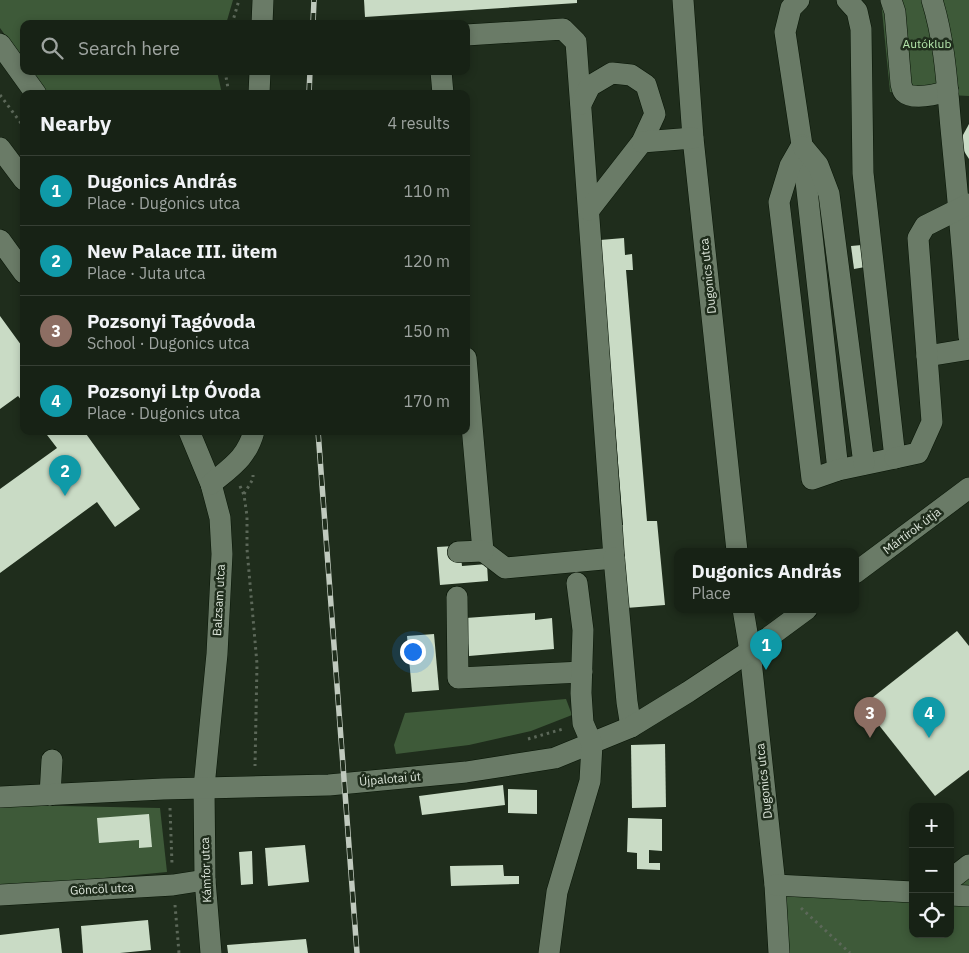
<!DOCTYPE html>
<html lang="en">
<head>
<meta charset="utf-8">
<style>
  :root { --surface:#172215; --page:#202a1e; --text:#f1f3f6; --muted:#9ea4a0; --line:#363f34; --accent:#d93025 }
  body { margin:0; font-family:"IBM Plex Sans",sans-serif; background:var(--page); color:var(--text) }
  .controls { position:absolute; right:15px; bottom:15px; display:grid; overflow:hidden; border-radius:10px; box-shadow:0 2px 8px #0003 }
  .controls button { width:45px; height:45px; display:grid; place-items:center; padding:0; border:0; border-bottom:1px solid var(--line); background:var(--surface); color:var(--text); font:25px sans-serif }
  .you { position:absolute; left:412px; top:651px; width:18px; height:18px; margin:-12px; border:4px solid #fff; border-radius:50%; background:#1a73e8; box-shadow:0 0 0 8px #1a73e833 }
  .badge { display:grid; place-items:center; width:32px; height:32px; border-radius:50%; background:var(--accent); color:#fff; font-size:16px; font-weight:700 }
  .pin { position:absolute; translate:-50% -41px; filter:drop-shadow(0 1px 2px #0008) }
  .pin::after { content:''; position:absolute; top:26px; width:18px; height:15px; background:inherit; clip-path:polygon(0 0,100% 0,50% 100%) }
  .popup { position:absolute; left:674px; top:548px; width:185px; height:65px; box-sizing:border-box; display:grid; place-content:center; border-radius:10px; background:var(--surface); filter:drop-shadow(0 1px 4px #0005); font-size:16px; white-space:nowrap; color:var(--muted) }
  .popup b { font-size:19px; color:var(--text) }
  .popup::after { content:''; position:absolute; left:50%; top:100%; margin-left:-10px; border:10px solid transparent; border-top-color:var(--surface) }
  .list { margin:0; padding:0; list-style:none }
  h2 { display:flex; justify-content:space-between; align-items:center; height:65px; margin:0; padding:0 20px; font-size:21px }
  h2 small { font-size:16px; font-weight:400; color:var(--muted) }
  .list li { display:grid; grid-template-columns:32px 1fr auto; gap:15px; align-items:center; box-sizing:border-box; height:70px; padding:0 20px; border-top:1px solid var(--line) }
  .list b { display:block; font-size:19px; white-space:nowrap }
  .list p { margin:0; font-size:16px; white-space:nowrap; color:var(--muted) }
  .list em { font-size:16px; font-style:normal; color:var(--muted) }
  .icon { flex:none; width:28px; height:28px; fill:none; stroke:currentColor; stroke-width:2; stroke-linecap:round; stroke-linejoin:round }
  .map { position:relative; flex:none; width:969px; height:953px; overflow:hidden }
  .search { position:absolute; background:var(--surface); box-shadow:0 2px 8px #0003; left:20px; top:20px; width:450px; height:55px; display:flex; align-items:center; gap:12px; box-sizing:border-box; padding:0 18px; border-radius:10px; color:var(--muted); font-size:19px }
  .panel { position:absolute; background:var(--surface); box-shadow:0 2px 8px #0003; left:20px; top:90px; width:450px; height:345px; border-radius:10px }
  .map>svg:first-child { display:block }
  .green { fill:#3e5a39 }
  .building { fill:#c9dbc5 }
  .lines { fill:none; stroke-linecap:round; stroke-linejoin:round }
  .minor-casing { stroke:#081506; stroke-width:22 }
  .path { stroke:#5c6859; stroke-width:3; stroke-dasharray:2.5 4; stroke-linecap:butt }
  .minor { stroke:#6a7b67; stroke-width:21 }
  .rail-casing { stroke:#c0cabe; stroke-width:5.5 }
  .rail { stroke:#1f2d1c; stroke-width:4; stroke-dasharray:11; stroke-linecap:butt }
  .labels { text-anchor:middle; stroke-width:5; stroke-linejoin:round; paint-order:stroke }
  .park-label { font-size:12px; fill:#b2e4a9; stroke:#1f2d1c }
  .street-label { font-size:12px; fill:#dce5da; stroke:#1f2d1c }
</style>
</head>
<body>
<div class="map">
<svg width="969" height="953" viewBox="0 0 969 953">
  <rect width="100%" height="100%" fill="#1f2d1c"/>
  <g class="green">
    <polygon points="0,0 233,0 226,24 24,24 24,61 0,28"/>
    <polygon points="881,0 969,0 969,96 890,92"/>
    <polygon points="31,71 217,71 222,94 48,94"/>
    <polygon points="566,699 572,715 531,731 469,745 396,754 394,745 405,713"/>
    <polygon points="14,805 160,808 167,872 0,888 0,806"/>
    <polygon points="969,867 969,953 779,953 775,889 913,895 913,934 950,934 950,882"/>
  </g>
  <g class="building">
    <polygon points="364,0 577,0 577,3 365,17"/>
    <polygon points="969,124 969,159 962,148 963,135"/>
    <polygon points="624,238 625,255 632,254 633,270 626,270 647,521 657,521 665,605 626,608 618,525 623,525 600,240"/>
    <polygon points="862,245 865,267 854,269 851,246"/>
    <polygon points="0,316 24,349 24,403 18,396 0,409"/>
    <polygon points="44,431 84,431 140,509 115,527 97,502 0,573 0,489 57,448"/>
    <polygon points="454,546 461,557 462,566 487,564 488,581 440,585 437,547"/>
    <polygon points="535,613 535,620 552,618 554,649 469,656 466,618"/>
    <polygon points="957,631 969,646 969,770 935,796 863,705"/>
    <polygon points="434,634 439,690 412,692 407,636"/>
    <polygon points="665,744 666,807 632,808 631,745"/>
    <polygon points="503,785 505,805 422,815 419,796"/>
    <polygon points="508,789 537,790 537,814 508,813"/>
    <polygon points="149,814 152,847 139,848 139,840 99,843 97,818"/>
    <polygon points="628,818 662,819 662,851 649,850 649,863 660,863 660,870 637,869 637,853 627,852"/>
    <polygon points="305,845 309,882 268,886 265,848"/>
    <polygon points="252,851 253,884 241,885 239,852"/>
    <polygon points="503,865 504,876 519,876 519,884 451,886 450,866"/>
    <polygon points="148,920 151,950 120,953 83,953 81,926"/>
    <polygon points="59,928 62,953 0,953 0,935"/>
    <polygon points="306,939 308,953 228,953 227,945"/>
  </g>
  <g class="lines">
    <g class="minor-casing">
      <g id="minor">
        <polyline points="683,0 693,138 737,551"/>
        <polyline points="799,0 791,8 785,32 802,145 838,470"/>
        <path d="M891 0 895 12 901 84C902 87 902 90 904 92 913 101 938 94 948 91"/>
        <path d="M932 0C945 42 947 85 951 128 958 197 964 267 969 337"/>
        <polyline points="262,24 263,0"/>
        <polyline points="466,35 563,29 576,42 614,558 505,568 483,551 466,358"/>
        <polyline points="0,44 36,94"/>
        <polyline points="441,71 443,94"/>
        <polyline points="259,94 260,71"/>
        <polyline points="581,104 590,86 612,73 631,75 646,85 655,114 642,142 589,210"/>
        <polyline points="642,142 693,138"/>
        <polyline points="802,145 790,166 779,202 812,479 838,470 895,458 863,173 861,29 857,11 847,0"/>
        <polyline points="803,147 818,165 829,194 864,464"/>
        <polyline points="0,148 24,180"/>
        <polyline points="0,240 24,273"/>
        <polyline points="927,356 969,349"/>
        <polyline points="189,431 211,484 220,518 222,554 217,654 204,787 205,880 211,953"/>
        <polyline points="895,458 918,453 932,422 918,238 925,226 969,204"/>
        <path d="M211 484C231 467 247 458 254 431"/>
        <polyline points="458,552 483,551"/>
        <polyline points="614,558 627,702 631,727"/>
        <polyline points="855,573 969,488"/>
        <polyline points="457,597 458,678 582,672"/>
        <polyline points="743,609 750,651 775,885 779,953"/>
        <polyline points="50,795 52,760"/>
        <polyline points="0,797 163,789 329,785 466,772 555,758 631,727 688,692 750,651 807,609"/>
        <polyline points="950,880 969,865"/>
        <polyline points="775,885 913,892"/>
        <polyline points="0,895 173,885 205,880"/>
        <polyline points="950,895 969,896"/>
        <polyline points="549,953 557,892 590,781 592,744 583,723 581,693 583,630 577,583"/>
      </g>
    </g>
    <g class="path">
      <polyline points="232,24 239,0"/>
      <polyline points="225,71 229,94"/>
      <polyline points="0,95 24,127"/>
      <polyline points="240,486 244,495 247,516 247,549 257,664 255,766"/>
      <polyline points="244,494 253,479 253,475"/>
      <polyline points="528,739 563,729"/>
      <polyline points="170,808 172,864"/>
      <polyline points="175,905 179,953"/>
      <polyline points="801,908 850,953"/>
    </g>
    <use href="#minor" class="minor"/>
    <g class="rail-casing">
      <g id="rail">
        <polyline points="313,24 314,0"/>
        <polyline points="309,94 310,71"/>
        <polyline points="318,431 357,953"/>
      </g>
    </g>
    <use href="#rail" class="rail"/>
  </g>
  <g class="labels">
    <g class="park-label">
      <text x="927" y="48">Autóklub</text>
    </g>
    <g class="street-label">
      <text transform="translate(708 276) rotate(-96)" y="4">Dugonics utca</text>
      <text transform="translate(912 531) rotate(-37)" y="4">Mártírok útja</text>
      <text transform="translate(219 600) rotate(-87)" y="4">Balzsam utca</text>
      <text transform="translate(390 779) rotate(-5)" y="4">Újpalotai út</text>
      <text transform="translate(764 781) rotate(-96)" y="4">Dugonics utca</text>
      <text transform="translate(206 870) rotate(-92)" y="4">Kámfor utca</text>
      <text transform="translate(102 889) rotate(-3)" y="4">Göncöl utca</text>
    </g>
  </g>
</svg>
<div class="controls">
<button>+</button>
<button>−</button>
<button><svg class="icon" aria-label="locate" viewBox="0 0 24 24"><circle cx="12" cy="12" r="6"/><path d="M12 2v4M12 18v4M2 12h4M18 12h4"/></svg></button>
</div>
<div class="you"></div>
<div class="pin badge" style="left:766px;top:670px;background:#0f9aa8">1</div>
<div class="popup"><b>Dugonics András</b>Place</div>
<div class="pin badge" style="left:65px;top:496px;background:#0f9aa8">2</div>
<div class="pin badge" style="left:870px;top:738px;background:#8d6e63">3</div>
<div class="pin badge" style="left:929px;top:738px;background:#0f9aa8">4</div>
<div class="search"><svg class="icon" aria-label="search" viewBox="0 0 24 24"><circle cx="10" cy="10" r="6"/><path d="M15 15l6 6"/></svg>Search here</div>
<section class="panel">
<h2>Nearby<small>4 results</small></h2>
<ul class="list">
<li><span class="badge" style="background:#0f9aa8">1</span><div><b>Dugonics András</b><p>Place · Dugonics utca</p></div><em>110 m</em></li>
<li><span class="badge" style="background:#0f9aa8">2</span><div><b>New Palace III. ütem</b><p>Place · Juta utca</p></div><em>120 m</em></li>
<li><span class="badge" style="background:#8d6e63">3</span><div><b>Pozsonyi Tagóvoda</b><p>School · Dugonics utca</p></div><em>150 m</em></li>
<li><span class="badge" style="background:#0f9aa8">4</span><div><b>Pozsonyi Ltp Óvoda</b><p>Place · Dugonics utca</p></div><em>170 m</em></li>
</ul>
</section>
</div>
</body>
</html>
